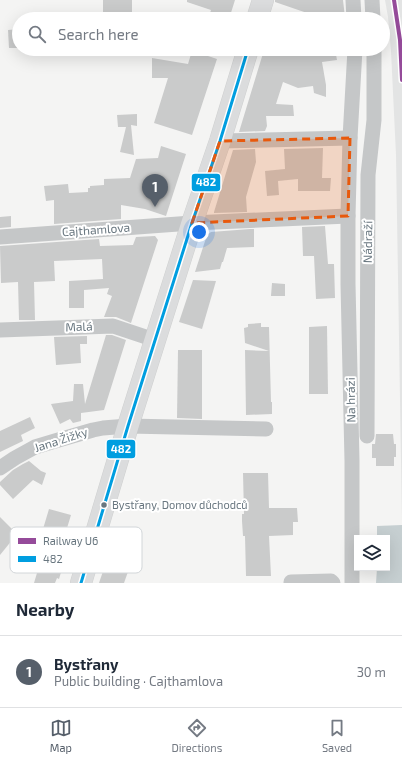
<!DOCTYPE html>
<html lang="en">
<head>
<meta charset="utf-8">
<style>
  :root { --surface:#fff; --page:#f2f2f3; --text:#1f2937; --muted:#747a83; --line:#e0e1e3; --accent:#565f6a }
  body { margin:0; font-family:"Exo 2",sans-serif; background:var(--page); color:var(--text) }
  .controls { position:absolute; right:12px; bottom:12px; display:grid; overflow:hidden; border-radius:0px; box-shadow:0 4px 16px #0002 }
  .controls button { width:36px; height:36px; display:grid; place-items:center; padding:0; border:0; border-bottom:1px solid var(--line); background:var(--surface); color:var(--text); font:20px sans-serif }
  .you { position:absolute; left:199px; top:232px; width:14px; height:14px; margin:-10px; border:3px solid #fff; border-radius:50%; background:#1a73e8; box-shadow:0 0 0 6px #1a73e833 }
  .badge { display:grid; place-items:center; width:26px; height:26px; border-radius:50%; background:var(--accent); color:#fff; font-size:13px; font-weight:700 }
  .pin { position:absolute; translate:-50% -33px; filter:drop-shadow(0 1px 2px #0008) }
  .pin::after { content:''; position:absolute; top:21px; width:14px; height:12px; background:inherit; clip-path:polygon(0 0,100% 0,50% 100%) }
  .list { margin:0; padding:0; list-style:none }
  h2 { display:flex; justify-content:space-between; align-items:center; height:52px; margin:0; padding:0 16px; font-size:17px }
  h2 small { font-size:13px; font-weight:400; color:var(--muted) }
  .list li { display:grid; grid-template-columns:26px 1fr auto; gap:12px; align-items:center; box-sizing:border-box; height:72px; padding:0 16px; border-top:1px solid var(--line) }
  .list b { display:block; font-size:15px; white-space:nowrap }
  .list p { margin:0; font-size:13px; white-space:nowrap; color:var(--muted) }
  .list em { font-size:13px; font-style:normal; color:var(--muted) }
  .icon { flex:none; width:22px; height:22px; fill:none; stroke:currentColor; stroke-width:2; stroke-linecap:round; stroke-linejoin:round }
  .map { position:relative; flex:none; width:402px; height:583px; overflow:hidden }
  .search { position:absolute; background:var(--surface); box-shadow:0 4px 16px #0002; left:12px; right:12px; top:12px; height:44px; display:flex; align-items:center; gap:10px; box-sizing:border-box; padding:0 14px; border-radius:22px; color:var(--muted); font-size:15px }
  .sheet { height:124px; background:var(--surface) }
  nav { display:flex; justify-content:space-around; align-items:center; box-sizing:border-box; height:56px; border-top:1px solid var(--line); background:var(--surface); font-size:11px; color:var(--muted) }
  nav a { display:grid; justify-items:center; gap:2px }
  nav .on { color:var(--accent) }
  .map>svg:first-child { display:block }
  .built { fill:#e3e4e4 }
  .water { fill:#c6cfd1 }
  .building { fill:#cacbcb }
  .lines { fill:none; stroke-linecap:round; stroke-linejoin:round }
  .secondary-casing { stroke:#cfd0d0; stroke-width:22 }
  .street { stroke:#c5c7c8; stroke-width:15 }
  .secondary { stroke:#dbdcdd; stroke-width:21 }
  .bus-1-casing { stroke:#fff; stroke-width:6 }
  .bus-1 { stroke:#009ee0; stroke-width:3 }
  .rail-1-casing { stroke:#fff; stroke-width:7 }
  .rail-1 { stroke:#954b9a; stroke-width:4 }
  .marked { fill:#e8590c; fill-opacity:0.2; stroke:#e8590c; stroke-width:3; stroke-dasharray:8 5; stroke-linejoin:round }
  .bus-dot { fill:#68767f; stroke:#fff; stroke-width:1.5 }
  .labels { text-anchor:middle; stroke-width:4; stroke-linejoin:round; paint-order:stroke }
  .bus-label { font-size:11px; fill:#68767f; stroke:#fff; text-anchor:start }
  .street-label { font-size:12px; fill:#68767f; stroke:#fff }
  .key { fill:#fff; stroke:#d2d6d9; stroke-width:1 }
  .key-label { font-size:11px; fill:#68767f }
  .line-badge { stroke:#fff; stroke-width:1.5 }
  .badge-label { font-size:11px; text-anchor:middle; font-weight:bold; fill:#fff }
</style>
</head>
<body>
<div class="map">
<svg width="402" height="583" viewBox="0 0 402 583">
  <rect width="100%" height="100%" fill="#f4f4f3"/>
  <polygon class="built" points="385,0 402,0 402,521 396,155 391,51 388,17"/>
  <polygon class="water" points="402,525 402,583 376,583 377,568 387,568 387,538 377,538 377,526"/>
  <g class="building">
    <polygon points="103,0 132,0 132,13 103,14"/>
    <polygon points="187,0 235,0 229,19 208,19 211,10 187,2"/>
    <polygon points="275,0 343,0 345,18 331,14 329,18 311,12 310,14 275,2"/>
    <polygon points="19,29 19,48 9,48 8,30"/>
    <polygon points="273,49 335,49 337,60 322,62 326,85 326,97 314,93 313,86 298,88 283,82 276,104 293,105 294,116 266,116 267,126 265,131 239,132 264,50"/>
    <polygon points="196,52 217,59 192,135 154,123 168,78 152,78 152,58 188,64 191,54 196,55"/>
    <polygon points="137,114 137,126 131,125 134,155 120,152 126,127 118,127 117,115"/>
    <polygon points="161,146 186,154 166,216 145,209 121,205 121,219 54,224 54,200 46,201 44,186 68,184 69,193 88,192 88,188 90,188 90,186 104,185 104,179 130,178 136,159 158,158"/>
    <polygon points="323,148 322,178 331,178 330,191 298,191 298,179 278,181 279,195 267,196 265,171 285,169 284,149"/>
    <polygon points="255,149 256,162 246,197 247,212 214,213 214,212 233,150"/>
    <polygon points="11,216 11,227 0,228 0,217"/>
    <polygon points="325,226 328,264 334,264 335,298 316,299 314,256 303,256 302,227"/>
    <polygon points="250,229 254,229 254,247 227,248 223,262 222,262 220,269 195,272 207,235 211,232"/>
    <polygon points="155,236 158,240 131,323 116,317 104,317 112,296 107,294 109,288 84,290 84,308 69,308 69,281 103,279 102,259 54,261 55,281 34,282 35,320 19,320 18,282 1,283 0,246 99,239 100,246 133,245 136,237"/>
    <polygon points="193,280 216,281 202,329 179,322"/>
    <polygon points="272,283 285,284 285,296 271,296"/>
    <polygon points="261,323 261,327 269,327 271,402 272,402 272,414 246,415 245,350 269,351 245,343 244,328 248,327 248,324"/>
    <polygon points="327,326 328,394 309,394 309,327"/>
    <polygon points="106,335 112,335 126,340 104,410 81,413 81,421 73,423 70,419 60,424 51,404 73,401 74,384 83,384 85,404"/>
    <polygon points="87,336 87,344 80,344 81,363 56,365 54,337"/>
    <polygon points="178,350 202,350 202,419 177,418"/>
    <polygon points="30,417 35,428 21,435 23,441 0,452 0,431"/>
    <polygon points="376,434 393,434 394,444 396,444 396,457 394,457 394,466 376,466 376,458 372,458 372,444 375,444"/>
    <polygon points="29,461 41,471 46,473 42,485 33,480 13,499 0,485 0,482 13,470 23,464"/>
    <polygon points="243,473 268,473 269,508 297,508 298,522 293,522 293,535 269,536 271,576 246,576 245,536 243,536 242,521 242,514 244,514"/>
    <polygon points="49,509 71,515 56,564 61,566 60,569 62,569 59,579 57,578 55,583 34,583 37,573 31,571 40,544 32,542 37,528 43,529"/>
    <polygon points="0,517 17,534 0,555"/>
    <polygon points="112,545 135,552 124,583 99,583"/>
  </g>
  <g class="lines">
    <g class="secondary-casing">
      <g id="secondary">
        <polyline points="257,19 263,0"/>
        <polyline points="81,583 128,426 192,223 220,141 248,49"/>
      </g>
    </g>
    <g class="street">
      <polyline points="353,0 354,19"/>
      <polyline points="372,0 373,19"/>
      <polyline points="220,141 350,138"/>
      <polyline points="0,237 192,223 348,216"/>
      <polyline points="0,330 113,326 155,340"/>
      <polyline points="367,436 368,175 374,120 374,49"/>
      <polyline points="0,468 15,458 35,447 55,441 93,430 103,428 128,426 266,429"/>
      <polyline points="291,583 291,582 331,581 333,583"/>
      <polyline points="352,583 352,461 348,284 348,216 350,138 355,49"/>
    </g>
    <use href="#secondary" class="secondary"/>
    <g class="bus-1-casing">
      <polyline id="bus-1" points="81,583 128,426 192,223 220,141 248,49"/>
    </g>
    <use href="#bus-1" class="bus-1"/>
    <g class="rail-1-casing">
      <polyline id="rail-1" points="394,0 400,40 402,80"/>
    </g>
    <use href="#rail-1" class="rail-1"/>
  </g>
  <path class="marked" d="M350 138 348 216 192 223 220 141Z"/>
  <circle class="bus-dot" cx="104" cy="505" r="3.5"/>
  <g class="labels">
    <g class="bus-label">
      <text x="112" y="509">Bystřany, Domov důchodců</text>
    </g>
    <g class="street-label">
      <text transform="translate(96 230) rotate(-4)" y="4">Cajthamlova</text>
      <text transform="translate(368 242) rotate(-89)" y="4">Nádraží</text>
      <text transform="translate(79 327) rotate(-2)" y="4">Malá</text>
      <text transform="translate(351 400) rotate(-91)" y="4">Na hrázi</text>
      <text transform="translate(61 440) rotate(-18)" y="4">Jana Žižky</text>
    </g>
  </g>
  <rect x="10" y="527" width="132" height="46" rx="6" class="key"/>
  <rect x="18" y="538" width="18" height="6" fill="#954b9a"/>
  <rect x="18" y="556" width="18" height="6" fill="#009ee0"/>
  <g class="key-label">
    <text x="43" y="545">Railway U6</text>
    <text x="43" y="563">482</text>
  </g>
  <g class="line-badge">
    <rect x="191" y="173" width="30" height="19" rx="4" fill="#009ee0"/>
    <rect x="106" y="439" width="30" height="20" rx="4" fill="#009ee0"/>
  </g>
  <g class="badge-label">
    <text x="206" y="186">482</text>
    <text x="121" y="453">482</text>
  </g>
</svg>
<div class="controls">
<button><svg class="icon" aria-label="layers" viewBox="0 0 24 24"><path d="M12 4l9 5-9 5-9-5zM3 14l9 5 9-5"/></svg></button>
</div>
<div class="you"></div>
<div class="pin badge" style="left:155px;top:207px">1</div>
<div class="search"><svg class="icon" aria-label="search" viewBox="0 0 24 24"><circle cx="10" cy="10" r="6"/><path d="M15 15l6 6"/></svg>Search here</div>
</div>
<section class="sheet">
<h2>Nearby<small></small></h2>
<ul class="list">
<li><span class="badge">1</span><div><b>Bystřany</b><p>Public building · Cajthamlova</p></div><em>30 m</em></li>
</ul>
</section>
<nav>
<a class="on"><svg class="icon" aria-label="map" viewBox="0 0 24 24"><path d="M3 6l6-2 6 2 6-2v14l-6 2-6-2-6 2zM9 4v14M15 6v14"/></svg>Map</a>
<a><svg class="icon" aria-label="directions" viewBox="0 0 24 24"><path d="M12 3l9 9-9 9-9-9zM9 14v-3h6M13 9l2 2-2 2"/></svg>Directions</a>
<a><svg class="icon" aria-label="saved" viewBox="0 0 24 24"><path d="M7 4h10v16l-5-4-5 4z"/></svg>Saved</a>
</nav>
</body>
</html>
